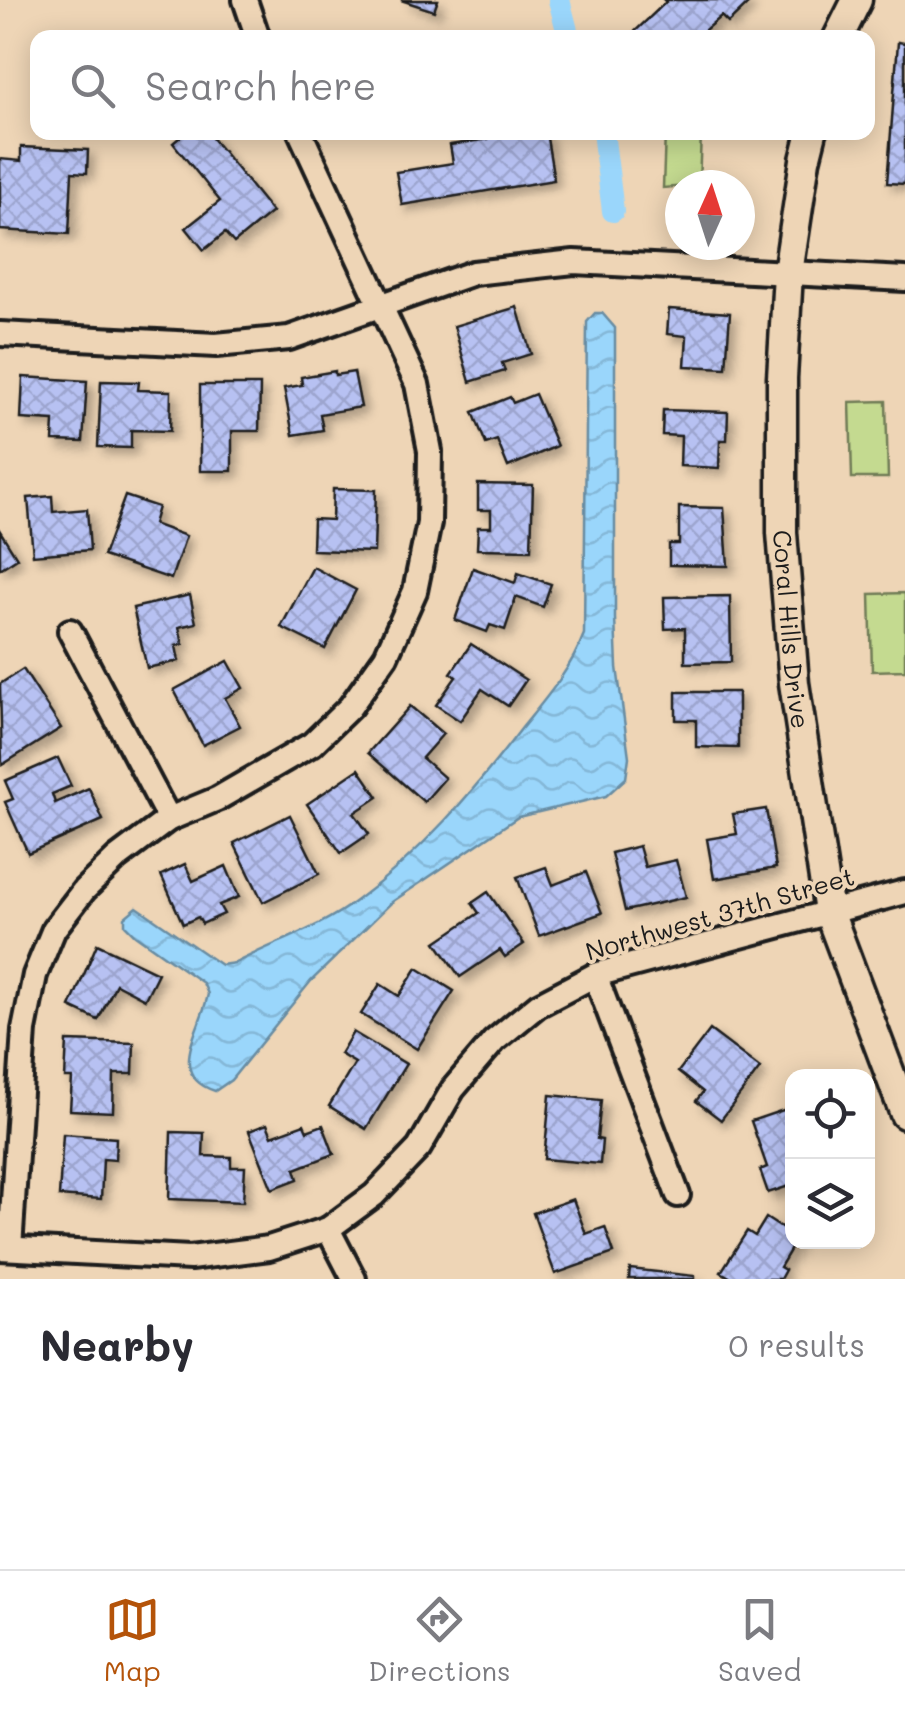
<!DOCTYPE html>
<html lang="en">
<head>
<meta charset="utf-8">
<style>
  :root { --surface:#fff; --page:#f2f2f3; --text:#2b2b33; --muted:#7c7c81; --line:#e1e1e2; --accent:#b45309 }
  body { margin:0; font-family:Mali,sans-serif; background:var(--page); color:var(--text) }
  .controls { position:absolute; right:30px; bottom:30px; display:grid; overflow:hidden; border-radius:20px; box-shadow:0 5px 25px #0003 }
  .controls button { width:90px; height:90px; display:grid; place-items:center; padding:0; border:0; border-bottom:2px solid var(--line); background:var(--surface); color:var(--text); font:50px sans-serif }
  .compass { position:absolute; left:665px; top:170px; width:90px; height:90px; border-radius:50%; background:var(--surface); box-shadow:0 5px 25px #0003; rotate:3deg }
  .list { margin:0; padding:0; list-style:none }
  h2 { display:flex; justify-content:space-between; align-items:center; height:130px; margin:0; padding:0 40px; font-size:42px }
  h2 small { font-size:32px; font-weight:400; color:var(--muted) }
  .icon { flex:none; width:55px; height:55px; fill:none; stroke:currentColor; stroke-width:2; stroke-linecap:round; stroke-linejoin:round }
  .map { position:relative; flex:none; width:905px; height:1279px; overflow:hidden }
  .search { position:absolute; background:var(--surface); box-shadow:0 5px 25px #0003; left:30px; right:30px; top:30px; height:110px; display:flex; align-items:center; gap:25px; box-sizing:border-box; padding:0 35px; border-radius:20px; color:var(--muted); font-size:38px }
  .sheet { height:290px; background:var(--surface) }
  nav { display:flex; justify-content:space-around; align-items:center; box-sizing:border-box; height:140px; border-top:2px solid var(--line); background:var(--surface); font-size:28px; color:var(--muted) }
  nav a { display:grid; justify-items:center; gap:5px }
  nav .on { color:var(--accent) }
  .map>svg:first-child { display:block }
  .grass { fill:#c4da90; stroke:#707b56; stroke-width:2.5 }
  .water { fill:url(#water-waves); stroke:#688ca2; stroke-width:2.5 }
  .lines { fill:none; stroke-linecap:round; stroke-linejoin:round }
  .canal { stroke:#9ad6fb; stroke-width:22 }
  .building { fill:url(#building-cross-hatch); stroke:#1c1c1c; stroke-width:2.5; filter:url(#shadow) }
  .minor-casing { stroke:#1c1c1c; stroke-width:30 }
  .tertiary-casing { stroke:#1c1c1c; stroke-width:35 }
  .minor { stroke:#eed5b6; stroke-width:22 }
  .tertiary { stroke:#eed5b6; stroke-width:28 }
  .labels { text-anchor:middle; stroke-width:8; stroke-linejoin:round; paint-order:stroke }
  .street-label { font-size:25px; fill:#1c1c1c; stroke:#eed5b6 }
</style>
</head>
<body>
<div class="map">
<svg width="905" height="1279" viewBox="0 0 905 1279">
  <defs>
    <pattern id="water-waves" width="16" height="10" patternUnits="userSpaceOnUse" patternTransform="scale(2.5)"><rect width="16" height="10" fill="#9ad6fb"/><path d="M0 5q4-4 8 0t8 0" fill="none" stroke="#84b7d7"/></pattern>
    <pattern id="building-cross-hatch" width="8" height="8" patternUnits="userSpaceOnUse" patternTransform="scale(2.5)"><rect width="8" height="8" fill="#b7c1f2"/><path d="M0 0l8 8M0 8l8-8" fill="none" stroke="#9da5cf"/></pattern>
    <filter id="shadow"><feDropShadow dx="6" dy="6" stdDeviation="5" flood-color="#0004"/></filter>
  </defs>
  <rect width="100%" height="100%" fill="#eed5b6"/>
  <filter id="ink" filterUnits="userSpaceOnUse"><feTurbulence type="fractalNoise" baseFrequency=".01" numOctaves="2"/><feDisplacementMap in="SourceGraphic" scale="20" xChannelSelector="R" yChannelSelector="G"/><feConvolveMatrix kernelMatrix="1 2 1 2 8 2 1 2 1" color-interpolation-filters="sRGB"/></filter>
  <g filter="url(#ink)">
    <g class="grass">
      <polygon points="665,133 701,133 699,185 663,188"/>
      <polygon points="886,401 888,478 852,478 850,402"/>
      <polygon points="905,593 905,670 872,671 870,594"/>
    </g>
    <path class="water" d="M595 313H602L615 328V618L617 667 629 757 626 778 606 796 518 817 392 902 311 981 231 1080 215 1091C165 1075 201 1030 208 994L203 983 135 935 125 925V917L137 907 221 965 235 963C275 942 321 928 357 900 421 853 473 792 521 729 546 698 570 671 584 634L587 322Z"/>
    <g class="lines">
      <g class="canal">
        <polyline points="559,0 569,38"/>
        <polyline points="603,132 613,211"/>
      </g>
    </g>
    <g class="building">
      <polygon points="401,0 438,0 434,11"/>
      <polygon points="664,0 746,0 749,3 728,23 721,16 698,36 693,31 687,38 628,38 666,2"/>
      <polygon points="898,42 905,43 905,184 887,183"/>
      <polygon points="186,132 207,132 272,212 234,243 225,233 204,250 186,228 220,201 173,143"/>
      <polygon points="546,132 554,180 402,205 396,172 453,163 450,145 488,139 487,134"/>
      <polygon points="21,147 88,150 87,173 72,172 69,234 0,230 0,159 21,161"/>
      <polygon points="517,307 531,354 502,363 505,371 470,382 454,326"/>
      <polygon points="669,309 730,313 726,368 685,366 687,336 667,334"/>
      <polygon points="335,371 335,375 354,372 361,407 320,414 323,430 293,435 284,388 302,385 301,377"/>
      <polygon points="23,377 87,381 83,442 53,441 54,421 21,419"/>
      <polygon points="101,381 139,382 138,390 171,391 170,431 131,430 131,448 98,447"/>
      <polygon points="200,385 260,385 259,431 232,431 232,471 200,471"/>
      <polygon points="535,394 557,446 508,467 497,440 486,444 473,412 510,397 513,403"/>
      <polygon points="663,410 728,412 727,440 720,440 719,468 680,466 681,436 662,435"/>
      <polygon points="478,484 533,485 531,550 477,549 478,527 491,527 491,510 478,510"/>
      <polygon points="333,489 376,490 374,552 312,550 313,519 332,520"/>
      <polygon points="52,496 53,512 87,509 90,550 33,555 28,498"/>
      <polygon points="125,496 158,507 153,524 186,536 171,579 103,556"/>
      <polygon points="679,507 724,508 728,566 669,565 669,544 679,544"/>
      <polygon points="0,531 17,558 0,569"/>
      <polygon points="313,567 356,590 325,649 281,627"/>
      <polygon points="473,568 515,583 518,573 551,584 543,607 516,597 505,630 490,625 487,632 455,620"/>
      <polygon points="190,595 196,623 179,627 183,644 176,646 179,661 147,668 133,608"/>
      <polygon points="730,596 731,662 685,663 685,628 665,629 664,597"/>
      <polygon points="471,644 526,680 508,706 482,689 460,721 436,705 456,677 451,673"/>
      <polygon points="228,661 243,688 225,698 240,726 203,745 174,690"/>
      <polygon points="23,669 61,728 2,765 0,684"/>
      <polygon points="676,692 738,692 738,748 696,747 696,720 676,720"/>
      <polygon points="410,706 443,734 422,758 445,778 424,802 368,753"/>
      <polygon points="58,758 71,786 52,794 55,803 89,788 103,820 28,853 5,802 13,799 5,781"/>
      <polygon points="359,769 378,797 354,813 369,834 341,853 307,804"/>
      <polygon points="766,809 776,868 714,879 707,839 737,834 733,814"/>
      <polygon points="290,815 319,874 263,902 234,843"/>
      <polygon points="639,846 645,867 676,860 686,897 625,911 611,853"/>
      <polygon points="185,864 193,881 226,866 239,897 219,905 224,914 202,924 198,917 183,924 161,875"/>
      <polygon points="546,867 553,885 586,872 602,913 539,936 517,877"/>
      <polygon points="488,892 524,944 505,957 500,950 460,977 436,942 479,913 472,903"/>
      <polygon points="97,944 158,973 145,999 116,984 98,1020 70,1007"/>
      <polygon points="417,968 454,991 417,1049 361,1014 380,984 399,996"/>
      <polygon points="710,1030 760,1068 721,1120 696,1101 703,1092 678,1072"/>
      <polygon points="353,1032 406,1064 366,1129 329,1106 355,1063 340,1054"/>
      <polygon points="67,1041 134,1043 133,1074 114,1074 113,1112 70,1110 72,1078 65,1078"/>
      <polygon points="550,1095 601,1100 597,1139 602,1140 600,1164 544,1159"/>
      <polygon points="792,1107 792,1185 768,1193 760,1170 767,1167 751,1121"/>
      <polygon points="267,1124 272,1136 304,1124 307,1131 323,1125 334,1154 295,1169 298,1179 272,1189 249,1131"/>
      <polygon points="171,1132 204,1133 203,1156 231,1157 231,1167 245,1167 243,1202 169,1199"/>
      <polygon points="63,1134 116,1138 115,1160 103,1159 101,1199 59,1196"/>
      <polygon points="573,1199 586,1234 605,1227 614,1253 555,1274 533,1213"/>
      <polygon points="766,1218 792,1235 792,1242 795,1242 780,1267 785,1270 780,1279 733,1279 721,1272 747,1231 755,1236"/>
      <polygon points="630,1269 695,1276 695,1279 629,1279"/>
    </g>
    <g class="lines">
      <g class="minor-casing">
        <g id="minor">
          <polyline points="245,0 258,38"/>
          <polyline points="0,334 216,345 289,338 473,273 574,262 905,279"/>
          <polyline points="70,631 169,819"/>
          <polyline points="595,975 678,1195"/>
          <polyline points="328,1229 354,1279"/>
          <polyline points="0,1248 190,1258 269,1248 328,1229 374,1195 419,1148 453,1089 494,1041 538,1005 595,975 905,892"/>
          <polyline points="10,1248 24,1030 35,975 54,929 84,890 117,858 169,819 217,799 312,744 350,707 386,656 415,591 429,523 430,451 417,384 300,132"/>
        </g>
      </g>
      <g class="tertiary-casing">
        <g id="tertiary">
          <polyline points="838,38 857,0"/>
          <path id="s1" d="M812 132 805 160 788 273 782 378V533L794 683 829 912 905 1114"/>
        </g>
      </g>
      <use href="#minor" class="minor"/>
      <use href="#tertiary" class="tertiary"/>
    </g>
  </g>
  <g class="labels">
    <g class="street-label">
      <text dy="9" stroke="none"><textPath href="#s1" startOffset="500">Coral Hills Drive</textPath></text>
      <text transform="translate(720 914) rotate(-16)" y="9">Northwest 37th Street</text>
    </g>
  </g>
</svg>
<div class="controls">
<button><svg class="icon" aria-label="locate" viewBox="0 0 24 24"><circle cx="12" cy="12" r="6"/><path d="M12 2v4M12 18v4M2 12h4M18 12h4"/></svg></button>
<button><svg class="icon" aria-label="layers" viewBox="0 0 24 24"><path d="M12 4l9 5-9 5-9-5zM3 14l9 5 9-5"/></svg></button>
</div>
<svg class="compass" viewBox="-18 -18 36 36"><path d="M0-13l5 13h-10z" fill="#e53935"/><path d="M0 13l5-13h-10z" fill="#7c7c81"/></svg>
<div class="search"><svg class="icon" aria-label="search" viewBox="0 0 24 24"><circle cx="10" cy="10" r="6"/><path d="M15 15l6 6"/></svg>Search here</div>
</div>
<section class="sheet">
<h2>Nearby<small>0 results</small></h2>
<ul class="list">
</ul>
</section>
<nav>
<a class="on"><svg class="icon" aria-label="map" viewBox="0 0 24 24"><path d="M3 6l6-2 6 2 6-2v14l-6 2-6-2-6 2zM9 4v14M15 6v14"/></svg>Map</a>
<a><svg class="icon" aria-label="directions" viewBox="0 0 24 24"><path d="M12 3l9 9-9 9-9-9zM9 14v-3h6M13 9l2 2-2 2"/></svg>Directions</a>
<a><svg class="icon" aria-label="saved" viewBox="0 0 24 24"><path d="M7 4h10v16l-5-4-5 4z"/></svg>Saved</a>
</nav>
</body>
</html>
